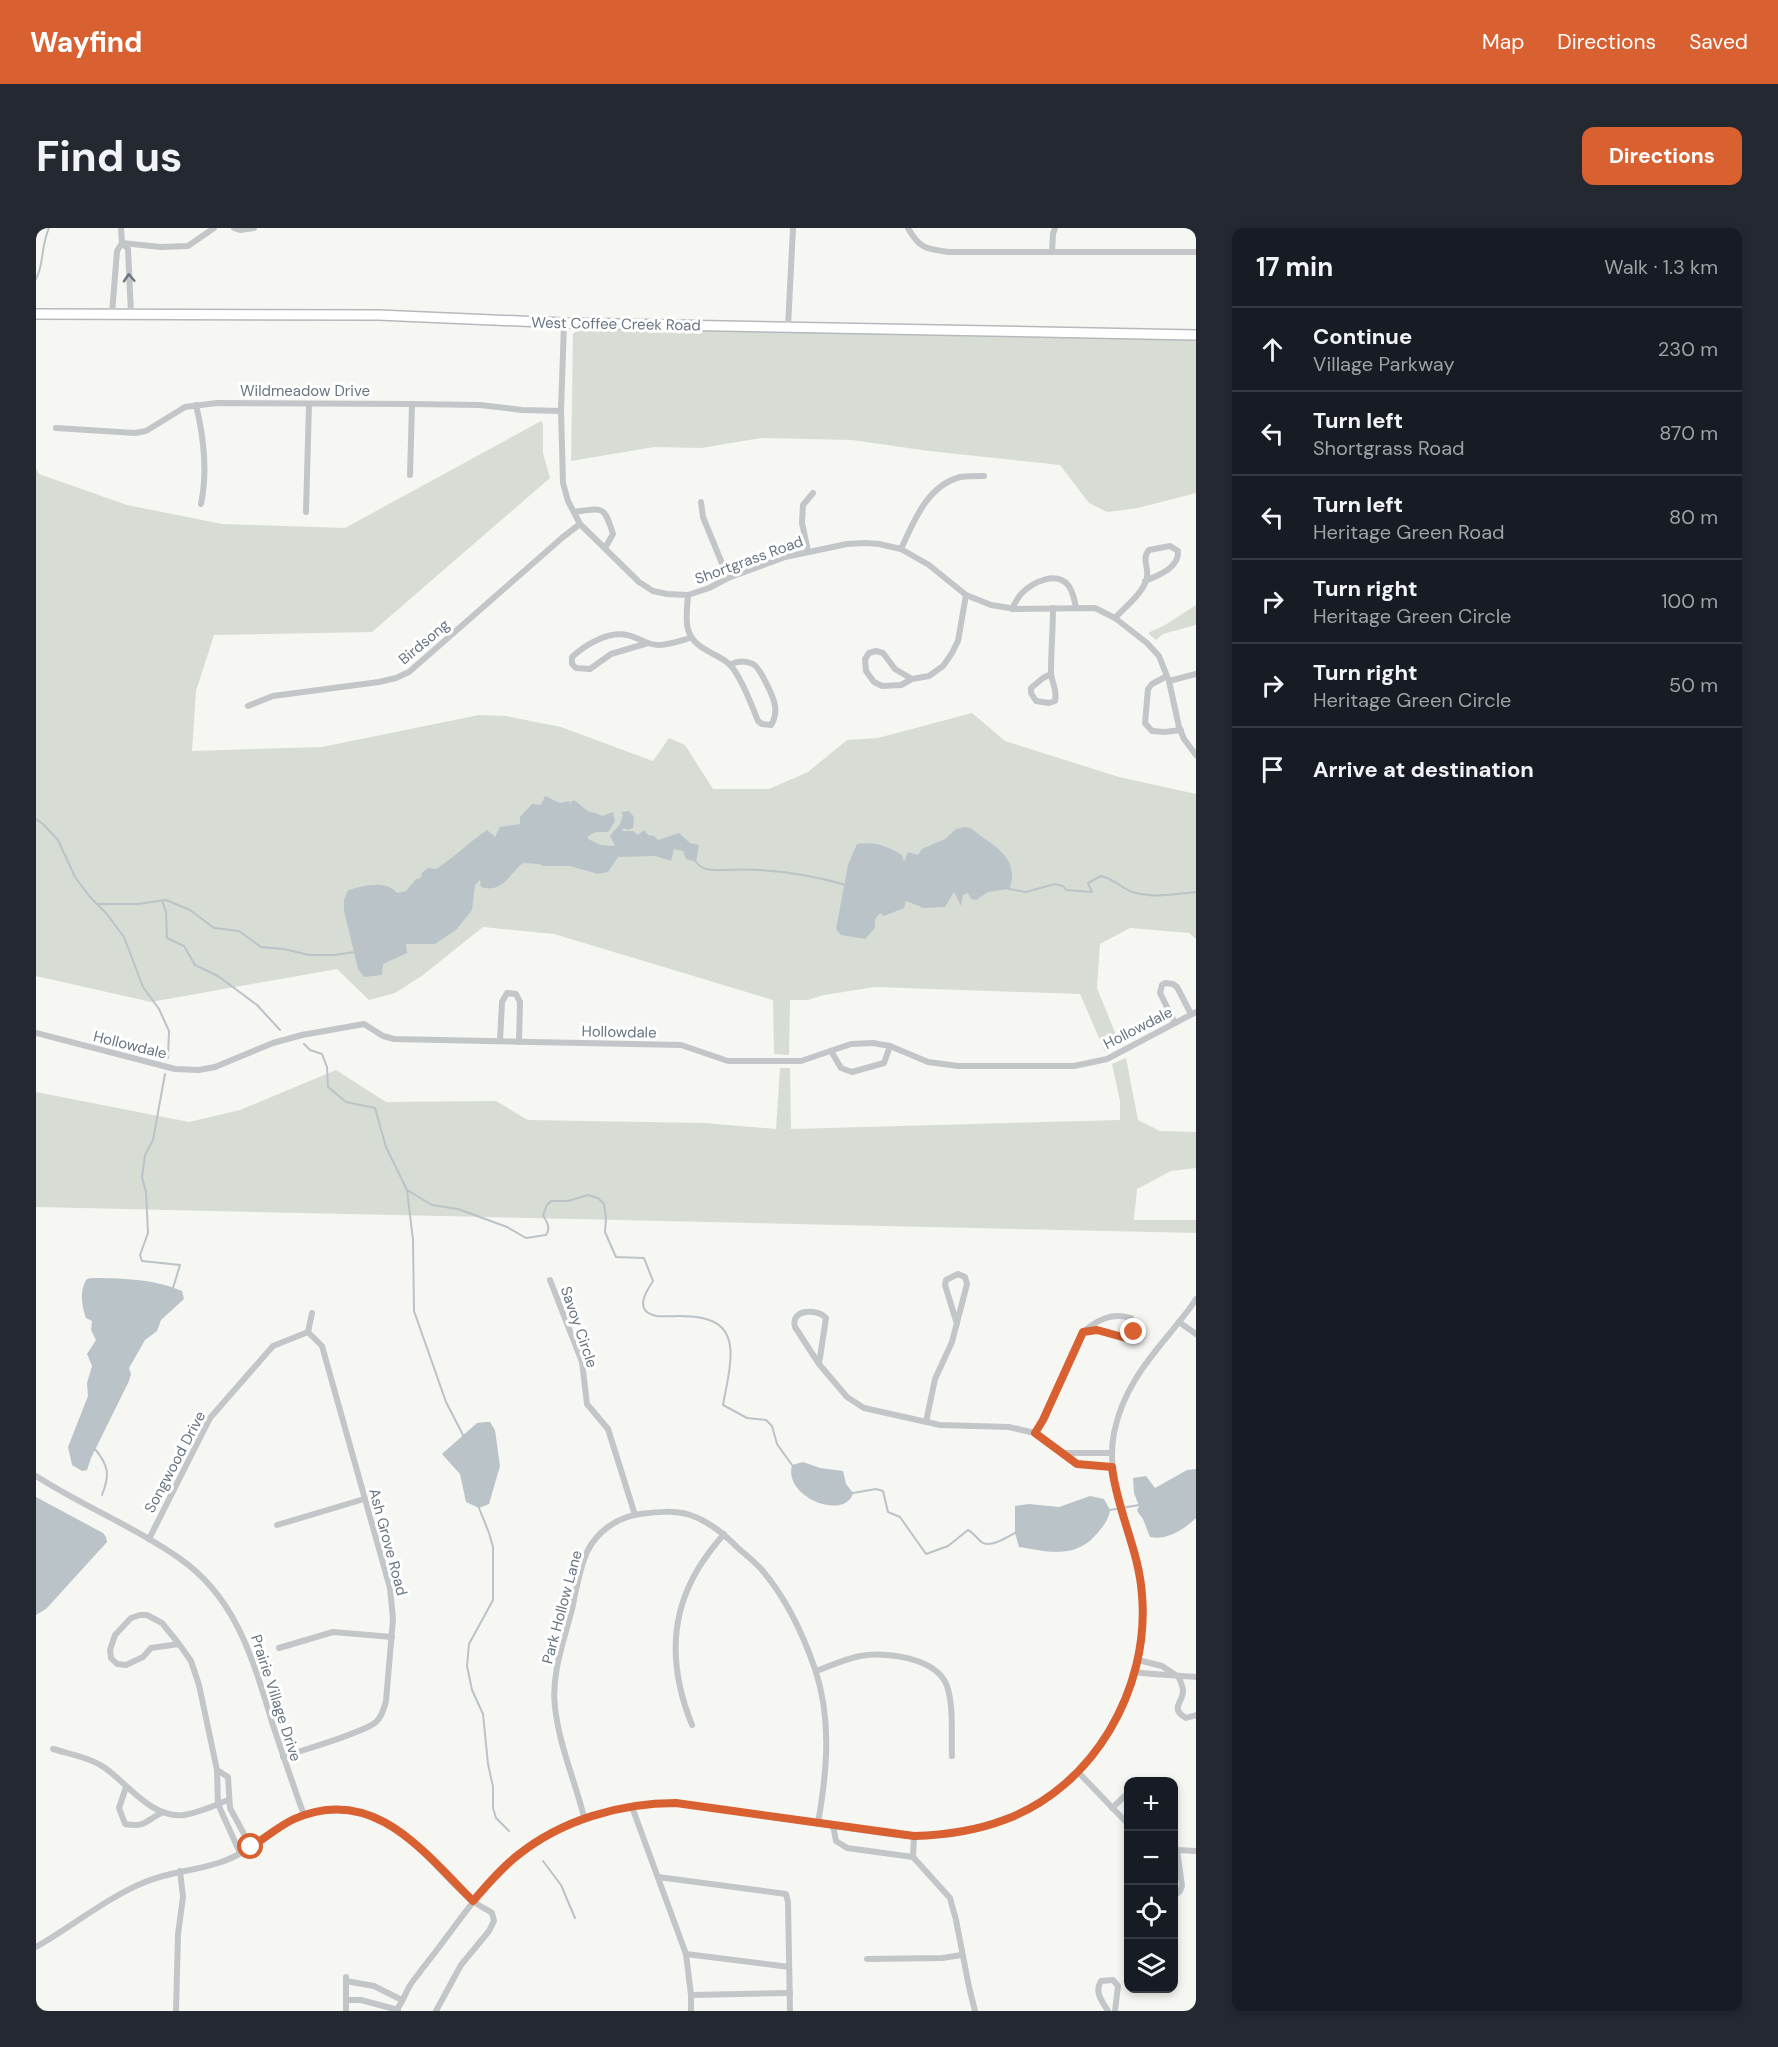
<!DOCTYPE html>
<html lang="en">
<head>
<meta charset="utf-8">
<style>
  :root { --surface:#171b24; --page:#242831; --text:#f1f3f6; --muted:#9ea1a6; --line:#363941; --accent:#d86031 }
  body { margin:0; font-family:"DM Sans",sans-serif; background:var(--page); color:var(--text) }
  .controls { position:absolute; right:18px; bottom:18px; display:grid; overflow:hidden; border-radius:12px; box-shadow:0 3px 9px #0003 }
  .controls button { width:54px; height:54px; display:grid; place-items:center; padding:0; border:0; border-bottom:2px solid var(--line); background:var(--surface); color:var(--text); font:30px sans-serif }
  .stop { position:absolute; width:18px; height:18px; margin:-14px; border:4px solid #d86031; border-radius:50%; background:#fff }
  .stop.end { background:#d86031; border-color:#fff; box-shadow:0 2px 6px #0008 }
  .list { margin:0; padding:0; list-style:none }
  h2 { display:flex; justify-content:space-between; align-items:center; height:78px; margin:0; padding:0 24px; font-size:26px }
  h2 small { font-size:20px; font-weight:400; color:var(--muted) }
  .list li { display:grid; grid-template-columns:39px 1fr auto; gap:18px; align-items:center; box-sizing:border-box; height:84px; padding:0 24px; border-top:2px solid var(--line) }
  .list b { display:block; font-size:22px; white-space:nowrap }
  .list p { margin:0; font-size:20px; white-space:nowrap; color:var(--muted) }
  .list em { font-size:20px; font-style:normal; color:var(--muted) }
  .icon { flex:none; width:33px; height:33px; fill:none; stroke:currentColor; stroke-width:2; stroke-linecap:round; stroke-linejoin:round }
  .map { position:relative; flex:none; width:1160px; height:1783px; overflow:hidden; border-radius:12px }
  header { display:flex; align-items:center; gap:36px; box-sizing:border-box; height:84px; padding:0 30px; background:var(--accent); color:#fff }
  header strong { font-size:28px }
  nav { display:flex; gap:33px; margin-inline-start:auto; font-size:21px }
  .intro { display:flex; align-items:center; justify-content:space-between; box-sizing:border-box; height:144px; padding:0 36px }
  h1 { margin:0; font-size:42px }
  .button { padding:15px 27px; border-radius:12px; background:var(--accent); color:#fff; font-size:21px; font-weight:700 }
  main { display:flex; gap:36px; padding:0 36px }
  aside { flex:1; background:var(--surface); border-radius:12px; box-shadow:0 3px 9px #0003 }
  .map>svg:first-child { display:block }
  .green { fill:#d7ddd4 }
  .water { fill:#bac3c8 }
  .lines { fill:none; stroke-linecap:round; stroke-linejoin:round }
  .stream { stroke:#bac3c8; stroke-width:2 }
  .secondary-casing { stroke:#b5b9bd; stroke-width:12 }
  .street { stroke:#c2c6c9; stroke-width:6 }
  .secondary { stroke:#fff; stroke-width:9 }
  .oneway { stroke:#677582 }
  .route { stroke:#d86031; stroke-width:8 }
  .labels { text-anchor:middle; stroke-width:6; stroke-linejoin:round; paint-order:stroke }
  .street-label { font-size:15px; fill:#677582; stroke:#fff }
</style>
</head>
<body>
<header>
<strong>Wayfind</strong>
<nav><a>Map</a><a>Directions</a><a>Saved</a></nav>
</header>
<div class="intro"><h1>Find us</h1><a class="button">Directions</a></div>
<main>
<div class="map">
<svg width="1160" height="1783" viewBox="0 0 1160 1783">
  <rect width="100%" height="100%" fill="#f6f6f3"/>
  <g class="green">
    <polygon points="546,99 1160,112 1160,265 1102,280 1071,284 1053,275 1024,237 893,223 816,212 725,210 665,220 618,219 535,233 537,106"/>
    <polygon points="505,193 507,196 507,225 514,250 336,404 178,407 160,463 156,523 286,519 443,487 470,488 525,499 617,533 633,510 649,517 677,561 733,561 772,544 811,512 842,510 936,485 969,513 1083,549 1160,566 1160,711 1153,705 1094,700 1064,716 1061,760 1084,817 1069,824 1044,766 839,759 788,767 772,772 754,772 753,827 738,826 737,772 518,706 447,699 387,747 359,765 333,772 301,741 115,774 0,748 0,241 3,246 91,277 186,296 309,300"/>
    <polygon points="1160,377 1160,397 1127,406 1120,412 1112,405 1129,397"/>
    <polygon points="1090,830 1102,892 1124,903 1160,904 1160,940 1135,943 1101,961 1098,992 1160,992 1160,1005 0,979 0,864 153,894 204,882 300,842 350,874 460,873 492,892 668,895 740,901 744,840 754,840 755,901 1084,892 1084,873 1076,836"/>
  </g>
  <g class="water">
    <path d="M509 568 524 575 534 573 533 577 537 572C543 575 544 577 549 581 553 585 561 584 566 588L577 584 579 593 572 604H560L552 608V611L565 617 579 618 574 608 584 596 587 587 585 584 593 583 598 589 597 600 592 602 588 600 586 603H597L602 607 608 602 612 607 618 608 622 612 643 605 654 615 663 617 660 634 650 631 647 623 638 621 635 633 619 628 582 629 572 644 562 646 534 638H507L503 636 487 635C473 646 466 666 445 659L444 652 439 657 436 682 421 701 399 716H370L371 725 347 736 346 747 328 749 322 741 308 683V672L312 662C327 658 350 651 361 665L370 663 380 651 385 650 386 645 392 640 400 641C419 629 433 614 451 602L459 609 464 599 484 596V589L496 576 505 577Z"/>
    <path d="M929 599C938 600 941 606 949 611 967 623 983 637 973 661L952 664 940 672 935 671 932 665 927 667 925 678 918 664 909 679 888 680 870 673 868 680 848 688 844 685 839 691V700L829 711 805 707 800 701 812 637 821 616C837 613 853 618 866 627L868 634 872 624 882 627 886 621 909 611 920 601Z"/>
    <path d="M55 1050C84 1050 119 1051 146 1063L148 1071 125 1092 121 1103 109 1112 93 1140 95 1146 93 1153 55 1230 51 1242 46 1243 36 1237 32 1219 52 1168 51 1155 56 1138 51 1126 60 1112 55 1102 56 1093 50 1090C46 1078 43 1062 51 1051Z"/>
    <polygon points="450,1194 454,1194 459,1202 464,1238 453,1276 443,1280 430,1274 424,1246 406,1226 441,1195"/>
    <path d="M767 1234 784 1240 807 1243 810 1256 817 1265C810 1293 747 1270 756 1237Z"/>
    <path d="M1160 1241V1290C1149 1301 1130 1313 1114 1309L1107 1291 1101 1283 1103 1278 1098 1265 1097 1250 1110 1248 1119 1260 1151 1242Z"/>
    <path d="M1054 1268 1068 1271 1074 1282C1073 1290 1069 1296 1064 1302 1041 1332 1015 1324 983 1319L979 1305V1278L993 1276 1023 1279Z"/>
    <polygon points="0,1269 67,1305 70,1309 71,1314 10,1381 0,1387"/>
  </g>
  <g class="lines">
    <g class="stream">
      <path d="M0 51C8 37 5 17 13 0"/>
      <polyline points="0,591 7,596 22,612 39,649 54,669 70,685 88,709 107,759 123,781 133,803 132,830"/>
      <path d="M660 634C668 644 678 642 690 642 732 640 769 645 810 657"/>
      <path d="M973 661 990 664 1019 656 1027 658 1030 662 1056 664 1052 655 1065 648C1077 651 1084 658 1094 663 1114 671 1140 666 1160 664"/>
      <polyline points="126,672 130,684 131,710 148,718 159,737 182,748 221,777 244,802"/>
      <polyline points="63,676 102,676 130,672 154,682 178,700 203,703 225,719 248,721 273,727 299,727 318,724"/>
      <polyline points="268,816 274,822 286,826 291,839 292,859 310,874 339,880 350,919 371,962 377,1012 378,1083 410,1174 427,1207"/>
      <polyline points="129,846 117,912 109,927 106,949 110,964 112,1005 104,1027 106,1033 144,1037 137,1060"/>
      <path d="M371 962 396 977 422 981 471 999 490 1010 510 1007C515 1000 511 994 507 987L511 977 515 973H532L552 967 562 970 568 976 570 990 569 1004 580 1029 608 1030 617 1053C609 1065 598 1083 620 1088 637 1089 657 1086 673 1092 708 1103 691 1151 687 1177L711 1190 730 1192 736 1198 741 1216 756 1237"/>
      <path d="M59 1221C73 1238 74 1247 66 1267"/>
      <path d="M817 1265 840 1261 847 1263 852 1284 864 1289 890 1326 912 1318 932 1302C938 1305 942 1312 947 1315 957 1319 971 1309 979 1305"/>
      <polyline points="443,1280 453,1305 457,1319 457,1372 433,1416 431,1438 436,1462 447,1486 452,1536 457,1559 457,1580 460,1590 473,1603"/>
      <polyline points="1074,1282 1103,1277"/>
      <polyline points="507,1633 525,1657 539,1690"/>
    </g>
    <g class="secondary-casing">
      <polyline id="secondary" points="0,86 342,87 528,95 1160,107"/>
    </g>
    <g class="street">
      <polyline points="85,0 86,15 92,21 95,86"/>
      <polyline points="198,0 204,2 218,0"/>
      <path d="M872 0C883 20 890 21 912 24H1160"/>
      <polyline points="86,15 125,19 152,18 178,0"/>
      <polyline points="1016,24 1017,6 1019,0"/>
      <polyline points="76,86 81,23 86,15"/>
      <polyline points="528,95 525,183 527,255 532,273 544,296 603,354 617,363 631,366 652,367 673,360 692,350 749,329 811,316 829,315 843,316 865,321 893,337 930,367 955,377 980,381 1059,380 1079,390 1111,415 1123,428 1133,453 1143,499 1148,511 1160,527"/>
      <polyline points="752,99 757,0"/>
      <path d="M160 177C168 210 172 243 165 276"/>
      <polyline points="20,200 99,205 110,203 149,179 181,175 376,176 444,177 486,182 525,183"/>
      <polyline points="374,247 376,176"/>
      <polyline points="665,274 667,289 692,350"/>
      <polyline points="270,284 273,176"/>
      <path d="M538 284C567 280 568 277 577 306L569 320"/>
      <path d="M865 321C878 293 891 258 924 249 932 248 941 248 948 248"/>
      <polyline points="772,323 766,295 767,277 777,265"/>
      <path d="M652 367C650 392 646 410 672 423 680 428 689 431 695 438 704 448 717 480 722 493L726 496 735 497C739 491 740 485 739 478 738 469 724 440 717 436 708 432 701 433 694 437"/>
      <path d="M976 381C979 375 982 369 986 365 997 354 1020 343 1032 357 1037 363 1038 371 1040 379"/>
      <path d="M1079 390C1089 379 1108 365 1111 349 1113 339 1105 331 1113 322L1134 318 1142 323C1143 340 1123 347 1109 353"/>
      <path d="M612 415 575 426 554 441 540 440 536 436V429C549 417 572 403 591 407 602 409 611 417 622 417 633 417 644 413 654 410"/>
      <path d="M1015 446 1007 450 995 460V465L1000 473 1013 475 1019 473C1022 462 1015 454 1015 444 1015 423 1017 401 1017 380"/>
      <polyline points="1131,448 1116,456 1112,461 1109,495 1116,503 1129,504 1145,502"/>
      <polyline points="876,451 859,441 847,425 840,423 833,425 829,431 830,443 838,454 846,458 865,457 876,451 893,448 907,438 916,425 922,413 930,367"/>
      <polyline points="1133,453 1160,446"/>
      <polyline points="212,478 237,468 343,454 360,450 373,444 527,309 544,296"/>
      <polyline points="1139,795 1124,765 1126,757 1129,755 1137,756 1141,759 1155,786"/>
      <polyline points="0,805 139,841 163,842 179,839 237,815 266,807 328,796 347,808 358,811 645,817 692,833 765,833 815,816 837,815 854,818 892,834 922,838 1038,838 1071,831 1160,784"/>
      <polyline points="464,813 466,774 471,765 480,766 484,774 483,814"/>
      <polyline points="795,823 805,840 816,844 848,835 854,818"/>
      <polyline points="514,1052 546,1134 551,1176 572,1201 599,1287"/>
      <polyline points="1143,1094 1160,1106"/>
      <path d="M783 1136 759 1099C754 1081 781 1080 790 1090L783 1136 811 1169 828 1180 904 1197 973 1199 999 1205 1041 1236 1076 1239"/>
      <polyline points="890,1194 899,1151 916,1114 931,1056 929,1049 922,1046 910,1052 909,1057 921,1096"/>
      <path d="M999 1205 1007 1192 1047 1104C1061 1092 1076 1084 1095 1090L1099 1097 1096 1107 1090 1110 1061 1102 1047 1104"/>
      <polyline points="1027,1225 1076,1225"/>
      <path d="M0 1248C46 1278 98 1298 143 1330 201 1370 217 1432 237 1497 247 1527 257 1557 268 1587"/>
      <polyline points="241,1297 328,1271"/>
      <polyline points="113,1311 174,1190 237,1118 272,1104"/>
      <polyline points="143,1416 115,1420 107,1429 90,1437 81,1436 75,1430 74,1422 79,1407 95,1390 104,1387 111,1387 126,1395 143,1416 155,1433 163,1457 181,1542 182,1576 204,1625"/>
      <polyline points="243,1420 297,1404 356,1409"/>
      <polyline points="1102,1432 1126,1438 1138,1446"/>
      <path d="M780 1443C794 1438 809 1431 824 1428 850 1423 901 1430 911 1458 918 1479 915 1506 916 1528"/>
      <path d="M1099 1444C1119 1447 1139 1447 1160 1449"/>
      <path d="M1142 1448C1144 1452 1147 1458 1147 1463 1147 1475 1133 1480 1150 1490L1160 1487"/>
      <path d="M656 1497C637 1450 632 1399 656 1352 664 1335 676 1320 688 1306"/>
      <path d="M17 1521C34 1526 55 1530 69 1540 92 1556 116 1591 148 1587 163 1585 178 1578 192 1572"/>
      <path d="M247 1529C266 1522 327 1505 340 1494 346 1489 348 1480 350 1473L357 1391 354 1360 286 1118 272 1104 276 1085"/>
      <polyline points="181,1542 192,1549 194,1580 215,1619"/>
      <polyline points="1042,1544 1092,1596"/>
      <path d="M90 1559 83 1580 89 1596C110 1600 110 1592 127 1584"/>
      <polyline points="596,1579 650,1726 655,1767 655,1783"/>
      <polyline points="1076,1580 1092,1565"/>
      <path d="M548 1589C539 1553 523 1517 519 1479 515 1446 528 1413 536 1381 540 1363 543 1342 551 1324 561 1303 582 1289 604 1286 621 1284 638 1282 654 1287 673 1293 688 1306 702 1320 710 1327 719 1334 726 1342 750 1370 767 1406 779 1441 796 1491 791 1544 782 1595"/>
      <polyline points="797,1597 800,1613 811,1620 877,1629"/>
      <polyline points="878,1608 877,1629 914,1670 920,1692 933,1759 939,1783"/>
      <polyline points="1140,1622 1160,1623"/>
      <polyline points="622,1649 750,1666 752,1674 754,1783"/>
      <polyline points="1138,1668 1144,1663 1146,1658 1141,1622"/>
      <path d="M0 1719C35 1699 72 1669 109 1654 134 1643 162 1643 188 1633 212 1624 232 1607 254 1593 279 1578 315 1579 342 1590 381 1606 404 1648 437 1673 443 1678 450 1681 456 1685L458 1693 453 1703 425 1737 400 1783"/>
      <polyline points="650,1726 753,1739"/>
      <polyline points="831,1731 906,1730 926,1727"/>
      <polyline points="310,1749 310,1783"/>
      <polyline points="310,1753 338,1758 366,1772"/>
      <polyline points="655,1767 754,1765"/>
      <polyline points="310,1772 325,1772 362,1782"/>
      <polyline points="140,1783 142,1706 147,1669 144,1643"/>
      <path d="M359 1783C367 1776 369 1764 375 1756 378 1751 383 1746 386 1741 414 1707 437 1669 469 1638 513 1595 579 1575 640 1575L847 1605C857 1606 868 1608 878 1608 948 1610 1019 1578 1060 1523 1068 1513 1073 1501 1079 1491 1099 1454 1109 1411 1106 1369 1103 1312 1067 1263 1078 1205 1086 1164 1109 1135 1135 1104 1143 1093 1153 1083 1160 1071"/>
      <path d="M1072 1783C1066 1773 1058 1764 1065 1753L1077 1752 1082 1758 1079 1783"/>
    </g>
    <use href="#secondary" class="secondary"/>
  </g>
  <defs><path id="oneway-chevron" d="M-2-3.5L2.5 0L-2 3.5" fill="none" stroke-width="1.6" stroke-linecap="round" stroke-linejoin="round" transform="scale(1.5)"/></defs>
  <use class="oneway" href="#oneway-chevron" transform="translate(93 50) rotate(-93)"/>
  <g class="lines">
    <path class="route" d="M215 1619C229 1610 243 1598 258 1591 337 1556 387 1623 437 1673 451 1657 465 1640 482 1627 526 1592 584 1575 640 1575L878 1608C909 1607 939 1603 968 1592 1057 1560 1114 1461 1106 1367 1103 1322 1081 1283 1076 1239L1041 1236 999 1205 1007 1192 1047 1104 1061 1102 1090 1110 1098 1104"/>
  </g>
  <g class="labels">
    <g class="street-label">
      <text transform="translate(580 96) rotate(1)" y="5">West Coffee Creek Road</text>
      <text x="269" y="168">Wildmeadow Drive</text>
      <text transform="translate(713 332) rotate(-20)" y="5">Shortgrass Road</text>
      <text transform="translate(388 414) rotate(-40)" y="5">Birdsong</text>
      <text transform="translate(1102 800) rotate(-27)" y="5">Hollowdale</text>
      <text transform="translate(583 804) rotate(1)" y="5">Hollowdale</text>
      <text transform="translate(94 817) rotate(14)" y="5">Hollowdale</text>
      <text transform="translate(543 1099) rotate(71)" y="5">Savoy Circle</text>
      <text transform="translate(139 1234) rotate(-62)" y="5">Songwood Drive</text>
      <text transform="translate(352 1314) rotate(75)" y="5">Ash Grove Road</text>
      <text transform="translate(526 1379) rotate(-75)" y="5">Park Hollow Lane</text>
      <text transform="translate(240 1470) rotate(72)" y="5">Prairie Village Drive</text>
    </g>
  </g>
</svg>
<div class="controls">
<button>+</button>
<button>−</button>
<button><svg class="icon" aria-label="locate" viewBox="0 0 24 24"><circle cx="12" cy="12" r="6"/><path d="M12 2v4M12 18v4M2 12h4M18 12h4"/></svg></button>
<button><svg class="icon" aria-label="layers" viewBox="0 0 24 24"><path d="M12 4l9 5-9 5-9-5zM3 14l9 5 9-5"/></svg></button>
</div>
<div class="stop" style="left:215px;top:1619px"></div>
<div class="stop end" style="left:1098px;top:1104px"></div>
</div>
<aside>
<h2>17 min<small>Walk · 1.3 km</small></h2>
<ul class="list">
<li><svg class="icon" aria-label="ahead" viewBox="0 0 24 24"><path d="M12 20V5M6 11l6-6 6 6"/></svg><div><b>Continue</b><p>Village Parkway</p></div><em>230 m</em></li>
<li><svg class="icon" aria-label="left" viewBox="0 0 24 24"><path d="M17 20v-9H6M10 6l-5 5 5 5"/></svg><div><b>Turn left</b><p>Shortgrass Road</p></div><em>870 m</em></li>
<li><svg class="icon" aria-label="left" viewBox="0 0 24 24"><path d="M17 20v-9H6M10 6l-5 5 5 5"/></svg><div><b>Turn left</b><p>Heritage Green Road</p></div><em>80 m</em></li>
<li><svg class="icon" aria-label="right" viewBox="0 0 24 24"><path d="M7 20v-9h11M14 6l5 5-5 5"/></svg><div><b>Turn right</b><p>Heritage Green Circle</p></div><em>100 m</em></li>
<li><svg class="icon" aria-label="right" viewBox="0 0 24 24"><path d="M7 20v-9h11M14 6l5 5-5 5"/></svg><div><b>Turn right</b><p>Heritage Green Circle</p></div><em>50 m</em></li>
<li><svg class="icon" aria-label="arrive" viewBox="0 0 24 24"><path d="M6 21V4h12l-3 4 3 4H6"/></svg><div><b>Arrive at destination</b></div></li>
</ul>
</aside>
</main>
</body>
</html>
